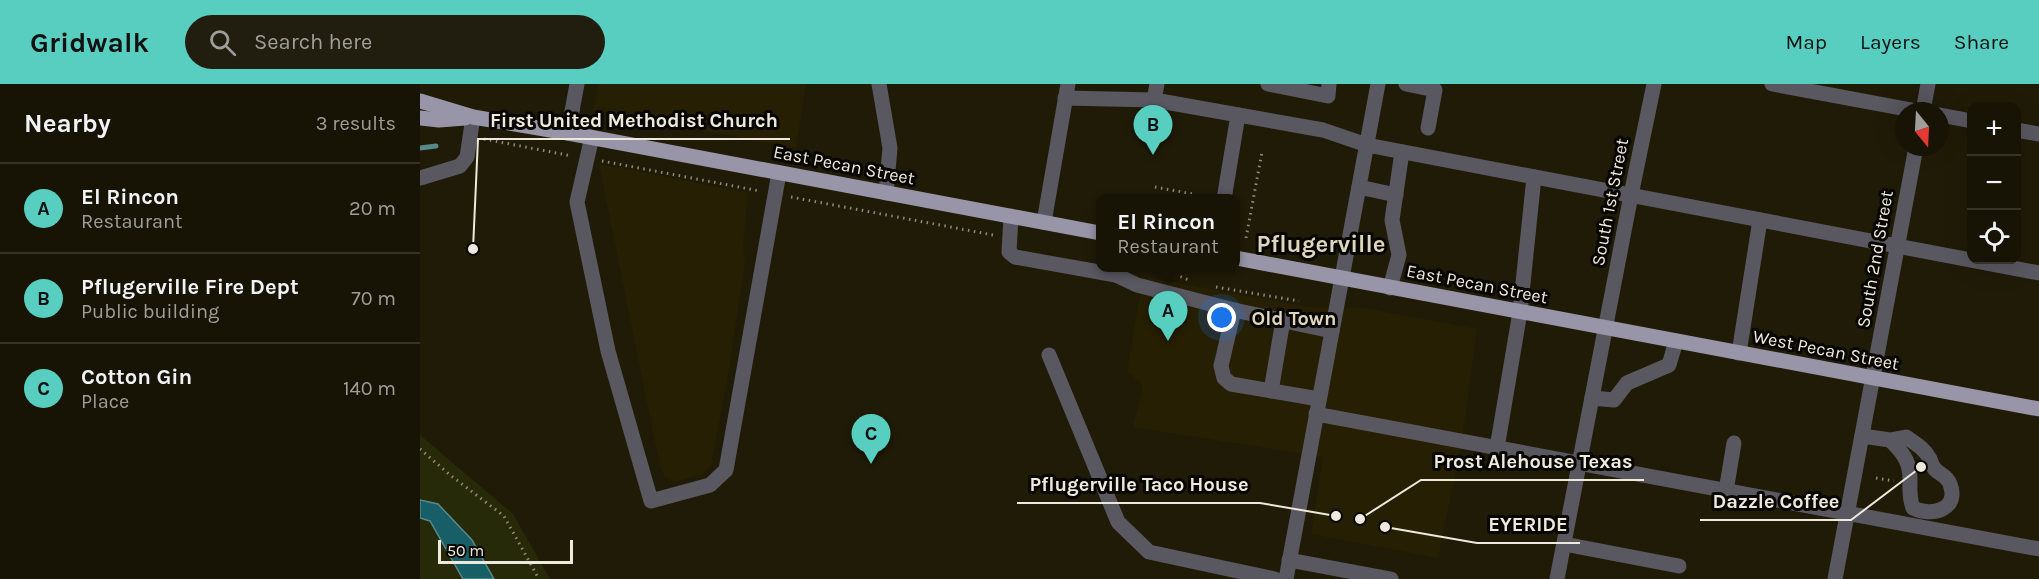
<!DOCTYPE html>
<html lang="en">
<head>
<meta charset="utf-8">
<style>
  :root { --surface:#181405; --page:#211d0f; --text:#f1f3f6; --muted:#9f9e9a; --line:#363327; --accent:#58cec0 }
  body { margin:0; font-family:Karla,sans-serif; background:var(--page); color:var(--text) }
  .controls { position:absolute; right:18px; top:18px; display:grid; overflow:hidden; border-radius:12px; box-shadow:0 6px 24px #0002 }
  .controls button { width:54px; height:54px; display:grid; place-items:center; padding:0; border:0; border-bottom:2px solid var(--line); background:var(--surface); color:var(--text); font:30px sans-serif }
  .compass { position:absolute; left:1475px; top:18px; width:54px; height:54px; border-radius:50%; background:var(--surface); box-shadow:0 6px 24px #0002; rotate:162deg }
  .scale { position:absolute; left:18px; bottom:15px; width:135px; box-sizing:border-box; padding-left:6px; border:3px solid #ede9dd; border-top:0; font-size:16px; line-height:21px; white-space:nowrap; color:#ede9dd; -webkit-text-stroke:4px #080602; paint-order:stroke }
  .you { position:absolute; left:802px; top:234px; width:21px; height:21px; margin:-15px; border:4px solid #fff; border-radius:50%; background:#1a73e8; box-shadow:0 0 0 9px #1a73e833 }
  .badge { display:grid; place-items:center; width:39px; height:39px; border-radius:50%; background:var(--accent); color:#111; font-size:20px; font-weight:700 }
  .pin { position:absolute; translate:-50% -50px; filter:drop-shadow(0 2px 3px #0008) }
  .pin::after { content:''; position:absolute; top:32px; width:21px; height:18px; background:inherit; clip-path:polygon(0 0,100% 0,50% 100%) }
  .popup { position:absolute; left:676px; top:110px; width:144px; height:78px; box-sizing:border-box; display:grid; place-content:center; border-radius:12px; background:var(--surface); filter:drop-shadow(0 2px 4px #0005); font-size:20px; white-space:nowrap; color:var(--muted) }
  .popup b { font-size:22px; color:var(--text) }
  .popup::after { content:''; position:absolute; left:50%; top:100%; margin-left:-12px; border:12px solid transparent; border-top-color:var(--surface) }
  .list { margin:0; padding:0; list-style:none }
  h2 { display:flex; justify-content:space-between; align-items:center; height:78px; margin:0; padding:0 24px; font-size:26px }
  h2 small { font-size:20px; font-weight:400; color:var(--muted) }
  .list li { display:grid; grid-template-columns:39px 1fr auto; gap:18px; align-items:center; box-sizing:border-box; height:90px; padding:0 24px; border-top:2px solid var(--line) }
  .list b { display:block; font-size:22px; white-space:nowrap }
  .list p { margin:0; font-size:20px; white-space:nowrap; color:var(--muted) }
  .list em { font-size:20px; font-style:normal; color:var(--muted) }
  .icon { flex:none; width:33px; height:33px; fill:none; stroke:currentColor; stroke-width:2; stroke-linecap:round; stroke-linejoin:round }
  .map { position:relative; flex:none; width:1619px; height:495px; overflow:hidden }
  header { display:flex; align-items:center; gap:36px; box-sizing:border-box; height:84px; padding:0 30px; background:var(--accent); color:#111 }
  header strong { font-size:28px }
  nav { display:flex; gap:33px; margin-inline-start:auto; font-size:21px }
  .search { width:420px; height:54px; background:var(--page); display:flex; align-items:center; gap:15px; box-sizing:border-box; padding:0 21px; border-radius:33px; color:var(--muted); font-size:22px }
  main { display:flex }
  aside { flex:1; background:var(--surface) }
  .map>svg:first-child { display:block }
  .built { fill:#271f04 }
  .green { fill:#272a09 }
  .water { fill:#175e66; stroke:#57888a; stroke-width:1.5 }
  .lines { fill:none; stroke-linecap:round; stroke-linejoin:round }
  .stream { stroke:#57888a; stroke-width:5 }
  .path { stroke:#8f8b7b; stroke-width:3; stroke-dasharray:1.5 4.5; stroke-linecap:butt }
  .minor { stroke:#595861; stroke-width:15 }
  .major { stroke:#9895a8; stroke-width:15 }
  .labels { text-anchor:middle; stroke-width:6; stroke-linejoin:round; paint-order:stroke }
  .street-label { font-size:18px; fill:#ede9dd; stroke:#080602 }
  .neighbourhood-label { font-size:20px; font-weight:bold; fill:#ded7be; stroke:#080602 }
  .district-label { font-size:24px; font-weight:bold; fill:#ded7be; stroke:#080602 }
  .leader { fill:none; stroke:#ede9dd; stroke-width:2 }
  .callout-dot { fill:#ede9dd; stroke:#080602; stroke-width:2 }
  .callout-label { font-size:20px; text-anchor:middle; font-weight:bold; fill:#ede9dd; stroke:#080602; stroke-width:6; stroke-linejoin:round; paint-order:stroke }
</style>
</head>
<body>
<header>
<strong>Gridwalk</strong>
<div class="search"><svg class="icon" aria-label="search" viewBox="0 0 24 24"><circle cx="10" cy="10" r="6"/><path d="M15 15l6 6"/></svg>Search here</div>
<nav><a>Map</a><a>Layers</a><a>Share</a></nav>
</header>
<main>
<aside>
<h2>Nearby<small>3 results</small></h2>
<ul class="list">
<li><span class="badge">A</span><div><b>El Rincon</b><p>Restaurant</p></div><em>20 m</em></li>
<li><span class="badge">B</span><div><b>Pflugerville Fire Dept</b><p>Public building</p></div><em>70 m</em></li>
<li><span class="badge">C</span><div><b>Cotton Gin</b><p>Place</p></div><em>140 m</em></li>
</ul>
</aside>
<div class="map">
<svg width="1619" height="495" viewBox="0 0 1619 495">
  <rect width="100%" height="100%" fill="#201b07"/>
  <g class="built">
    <polygon points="178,0 386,0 376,64 173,26"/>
    <polygon points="179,80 328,109 323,161 325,179 308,291 291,381 283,390 255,398 245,393 240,383"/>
    <polygon points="723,193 889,223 944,224 1057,245 1041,362 1018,474 891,450 903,373 713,343 723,302 707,287"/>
  </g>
  <polygon class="green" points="0,351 93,430 130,495 0,495"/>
  <polygon class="water" points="0,416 18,420 52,456 74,495 43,495 10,437 0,434"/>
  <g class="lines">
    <polyline class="stream" points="0,64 16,62"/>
    <g class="path">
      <polyline points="64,55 152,72"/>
      <polyline points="182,77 340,107"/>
      <polyline points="735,103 773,110 772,115"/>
      <polyline points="371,113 573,151"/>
      <polyline points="826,154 842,68"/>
      <polyline points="738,184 769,196"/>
      <polyline points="796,203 879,217"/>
      <polyline points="0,365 30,391 84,432 119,495"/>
      <polyline points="1456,394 1474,397"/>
    </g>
    <g class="minor">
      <polyline points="459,0 470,64 466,109"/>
      <polyline points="848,0 908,12 909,0"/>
      <polyline points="986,0 1015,6 1008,44"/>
      <polyline points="1352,0 1497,27"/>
      <polyline points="645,14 734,16 903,46 947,61 1619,189"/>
      <polyline points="734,16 737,0"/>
      <polyline points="1503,27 1508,0"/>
      <polyline points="1520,31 1552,37"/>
      <polyline points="1596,46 1619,50"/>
      <polyline points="148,49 157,0"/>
      <polyline points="172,53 157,118 188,267 231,417 290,401 306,386 359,89"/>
      <polyline points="0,94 40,82 47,73 53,33"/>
      <polyline points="939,103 976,111"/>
      <polyline points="804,115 818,31"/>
      <polyline points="591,132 589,168 595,173 696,191"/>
      <polyline points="624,138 648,0"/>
      <polyline points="697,184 696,191 717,201 814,226 801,282 804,294 811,300 899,315"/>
      <polyline points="970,204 979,171 972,136 982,68"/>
      <polyline points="814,226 912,247"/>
      <polyline points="1319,269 1340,136"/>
      <polyline points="629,271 698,438 729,468 855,495"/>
      <polyline points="851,307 863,236"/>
      <polyline points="1172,314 1194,316 1207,299 1249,281 1256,257"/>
      <polyline points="896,330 1619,465"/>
      <path d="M1442 352 1470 356 1486 353C1496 360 1504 364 1510 375 1511 378 1512 381 1514 384 1518 390 1527 391 1530 400 1540 426 1511 433 1493 424 1487 408 1492 399 1489 385 1487 373 1478 364 1470 356"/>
      <polyline points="1077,364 1100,228 1114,93"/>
      <polyline points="1306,407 1314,359"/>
      <polyline points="1144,460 1259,482"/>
      <polyline points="869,476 971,495"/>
      <polyline points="866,495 958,0"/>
      <polyline points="1137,495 1211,111 1234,0"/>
      <polyline points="1415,495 1496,63"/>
    </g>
    <g class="major">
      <polyline points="0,17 53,33 148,49 680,149"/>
      <polyline points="0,34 19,36 45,34"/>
      <polyline points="816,174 1619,325"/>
    </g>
  </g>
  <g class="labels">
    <g class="street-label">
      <text transform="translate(424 81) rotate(11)" y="6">East Pecan Street</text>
      <text transform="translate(1190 118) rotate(-79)" y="6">South 1st Street</text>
      <text transform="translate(1455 175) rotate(-80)" y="6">South 2nd Street</text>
      <text transform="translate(1057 200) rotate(11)" y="6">East Pecan Street</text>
      <text transform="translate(1406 266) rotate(11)" y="6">West Pecan Street</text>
    </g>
    <g class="neighbourhood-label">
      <text x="874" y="241">Old Town</text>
    </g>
    <g class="district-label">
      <text x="901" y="168">Pflugerville</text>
    </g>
  </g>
  <path class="leader" d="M53 165L58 55H370M940 435L1001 396H1224M916 432L840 419H597M1501 383L1431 436H1280M965 443L1057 459H1160"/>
  <g class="callout-dot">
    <circle cx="53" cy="165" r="6"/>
    <circle cx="940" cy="435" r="6"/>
    <circle cx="916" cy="432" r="6"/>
    <circle cx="1501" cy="383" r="6"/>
    <circle cx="965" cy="443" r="6"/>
  </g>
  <g class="callout-label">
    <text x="214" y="43">First United Methodist Church</text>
    <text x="1113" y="384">Prost Alehouse Texas</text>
    <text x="719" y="407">Pflugerville Taco House</text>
    <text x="1356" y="424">Dazzle Coffee</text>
    <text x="1108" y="447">EYERIDE</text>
  </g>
</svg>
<div class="controls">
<button>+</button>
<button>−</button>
<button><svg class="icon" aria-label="locate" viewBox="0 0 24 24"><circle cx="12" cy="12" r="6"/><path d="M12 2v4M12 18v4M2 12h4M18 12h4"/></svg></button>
</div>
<svg class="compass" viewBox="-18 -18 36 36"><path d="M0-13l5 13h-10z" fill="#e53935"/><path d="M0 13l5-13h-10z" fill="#9f9e9a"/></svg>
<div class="scale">50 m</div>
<div class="you"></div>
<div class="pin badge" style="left:748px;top:257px">A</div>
<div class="popup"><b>El Rincon</b>Restaurant</div>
<div class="pin badge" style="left:733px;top:71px">B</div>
<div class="pin badge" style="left:451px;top:380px">C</div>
</div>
</main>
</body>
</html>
